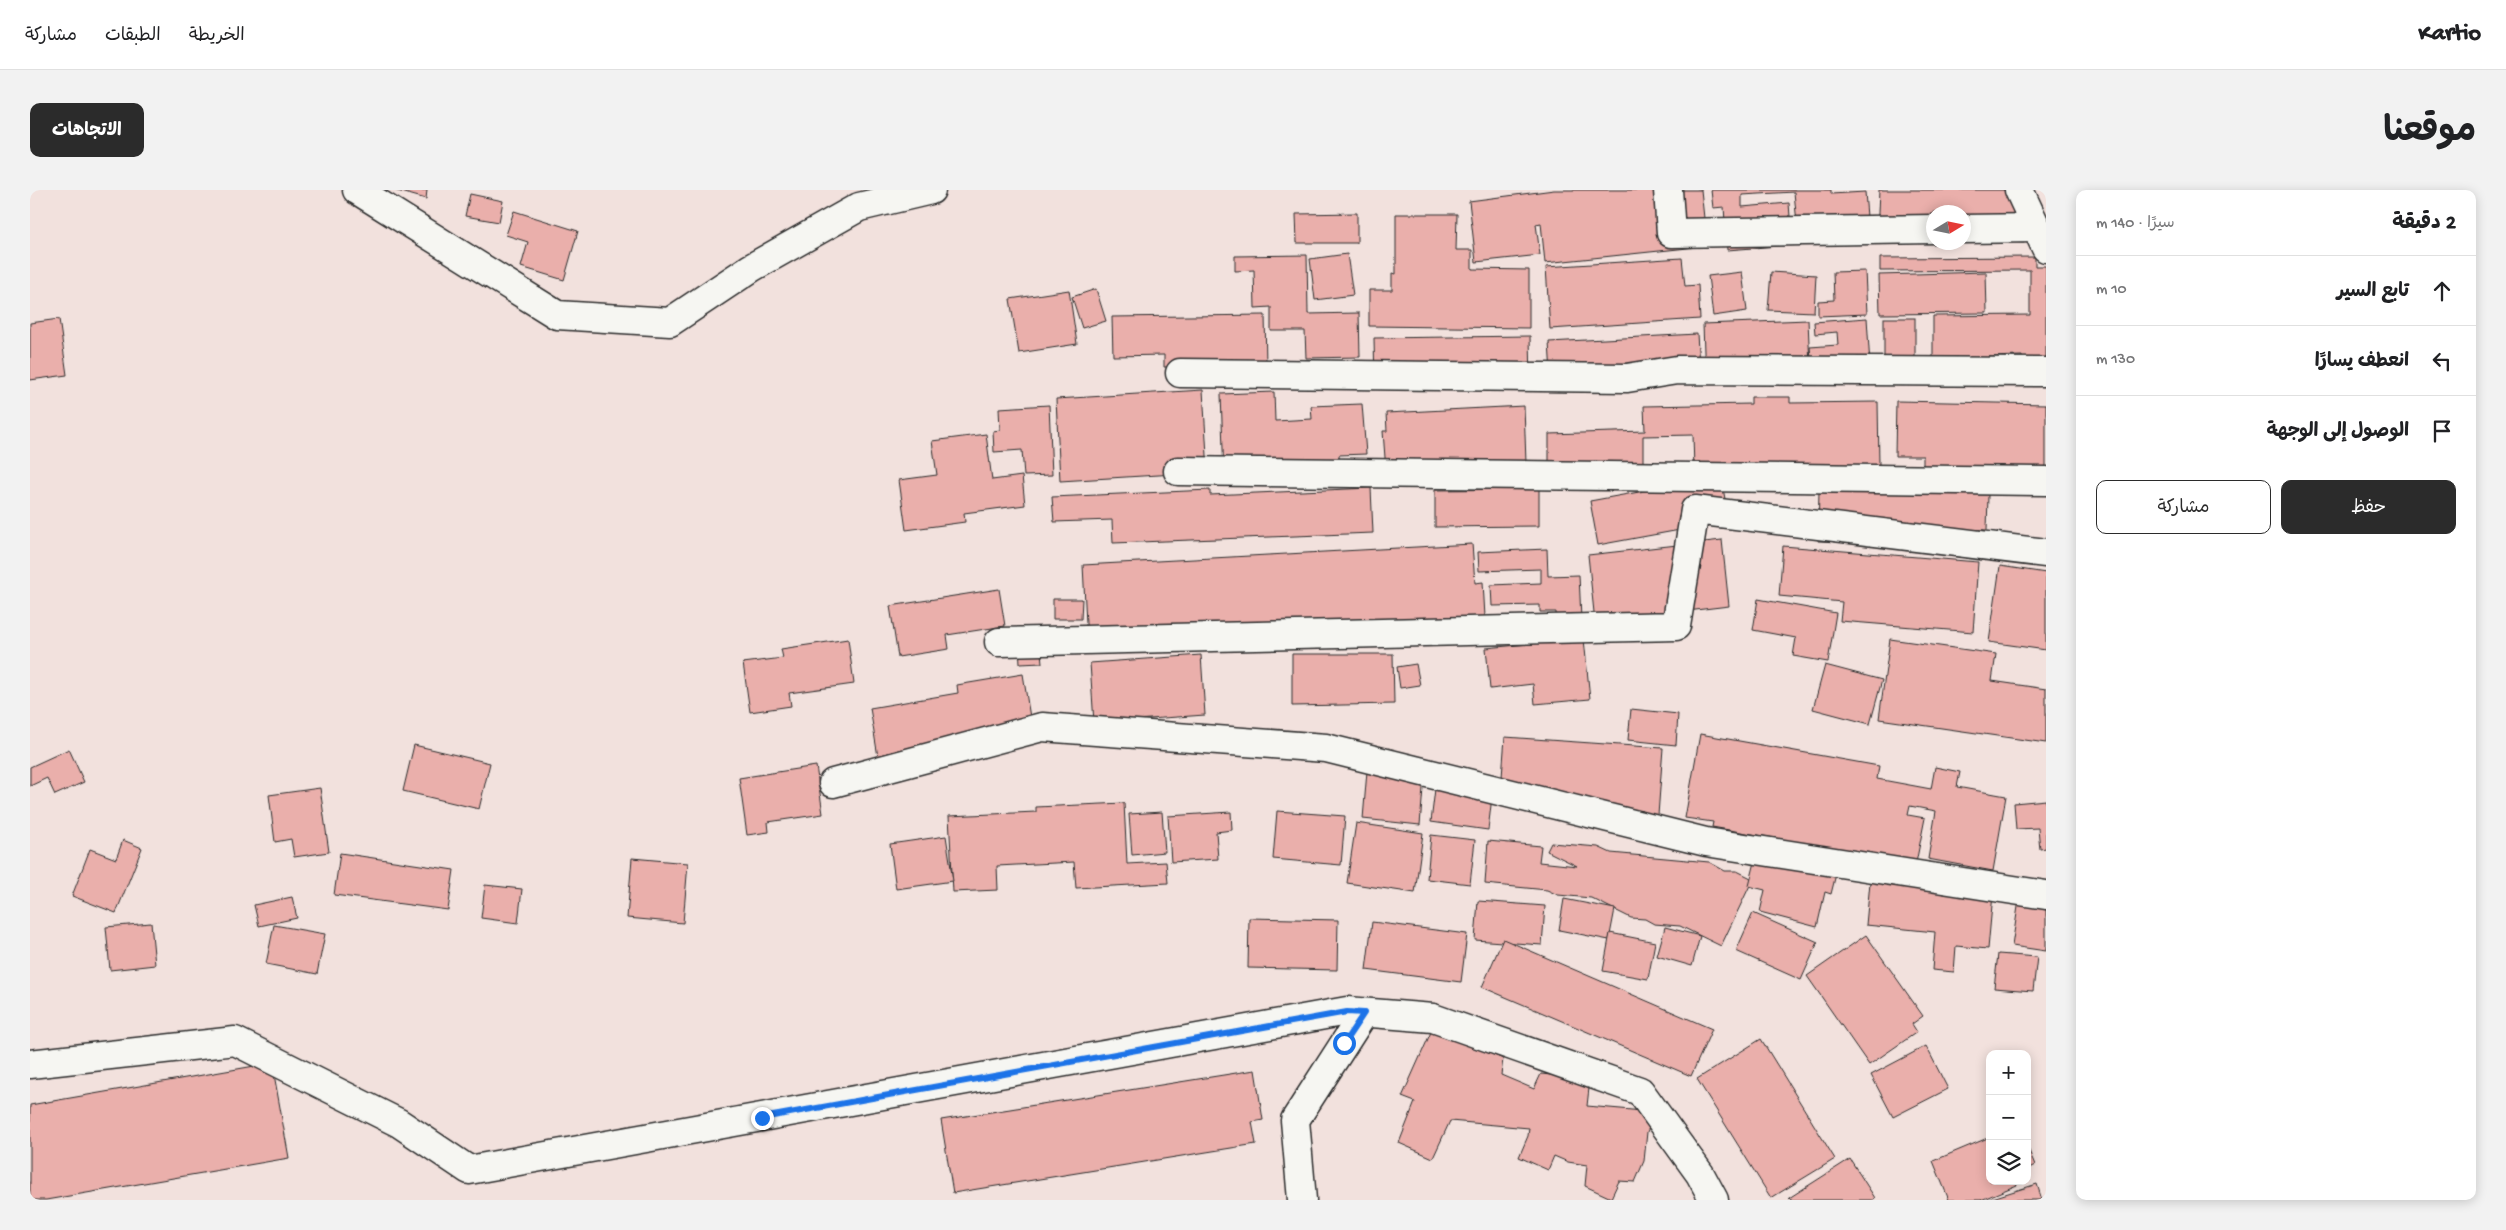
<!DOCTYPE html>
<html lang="ar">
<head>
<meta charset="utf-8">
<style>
  :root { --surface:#fff; --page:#f2f2f2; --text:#202124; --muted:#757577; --line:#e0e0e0; --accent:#2b2b2b }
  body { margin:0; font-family:"Gochi Hand","Playpen Sans Arabic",sans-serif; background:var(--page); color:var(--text); direction:rtl }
  .controls { position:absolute; right:15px; bottom:15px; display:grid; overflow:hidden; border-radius:10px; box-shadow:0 2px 12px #0003 }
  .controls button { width:45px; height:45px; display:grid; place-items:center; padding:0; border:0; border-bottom:1px solid var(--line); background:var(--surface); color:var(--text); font:25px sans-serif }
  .compass { position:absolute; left:1896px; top:15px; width:45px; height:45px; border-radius:50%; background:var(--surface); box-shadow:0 2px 12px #0003; rotate:80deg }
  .stop { position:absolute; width:15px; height:15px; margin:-11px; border:4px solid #1a73e8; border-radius:50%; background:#fff }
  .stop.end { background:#1a73e8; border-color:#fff; box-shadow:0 1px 5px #0008 }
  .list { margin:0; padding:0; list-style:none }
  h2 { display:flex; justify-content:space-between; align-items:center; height:65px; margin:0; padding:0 20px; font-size:21px }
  h2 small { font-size:16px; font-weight:400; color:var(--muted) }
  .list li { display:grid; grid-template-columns:32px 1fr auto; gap:15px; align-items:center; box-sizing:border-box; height:70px; padding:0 20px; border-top:1px solid var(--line) }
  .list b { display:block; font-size:19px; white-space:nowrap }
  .list em { font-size:16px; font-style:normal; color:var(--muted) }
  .actions { display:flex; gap:10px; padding:15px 20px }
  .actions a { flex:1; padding:11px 0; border:1px solid var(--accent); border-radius:10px; text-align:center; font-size:18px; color:var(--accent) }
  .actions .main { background:var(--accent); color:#fff }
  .icon { flex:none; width:28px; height:28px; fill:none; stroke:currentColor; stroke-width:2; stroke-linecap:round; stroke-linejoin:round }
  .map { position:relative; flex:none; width:2016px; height:1010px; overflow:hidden; direction:ltr; border-radius:10px }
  header { display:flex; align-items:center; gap:30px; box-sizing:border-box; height:70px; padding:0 25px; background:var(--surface); border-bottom:1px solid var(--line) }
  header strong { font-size:24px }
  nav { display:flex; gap:28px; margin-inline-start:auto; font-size:18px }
  .intro { display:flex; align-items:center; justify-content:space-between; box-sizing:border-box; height:120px; padding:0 30px }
  h1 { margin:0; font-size:35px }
  .button { padding:12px 22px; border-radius:10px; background:var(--accent); color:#fff; font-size:18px; font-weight:700 }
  main { display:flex; gap:30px; padding:0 30px }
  aside { flex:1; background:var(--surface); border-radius:10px; box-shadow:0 2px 12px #0003 }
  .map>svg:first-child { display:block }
  .building { fill:#eaafab; stroke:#2b2b2b }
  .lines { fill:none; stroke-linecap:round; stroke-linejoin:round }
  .minor-casing { stroke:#2b2b2b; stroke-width:31 }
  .minor { stroke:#f6f6f2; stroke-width:28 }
  .route { stroke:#1a73e8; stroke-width:6 }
</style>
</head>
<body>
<header>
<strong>Kartio</strong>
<nav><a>الخريطة</a><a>الطبقات</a><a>مشاركة</a></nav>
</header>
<div class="intro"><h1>موقعنا</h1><a class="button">الاتجاهات</a></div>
<main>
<aside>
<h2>2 دقيقة<small>سيرًا · 140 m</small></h2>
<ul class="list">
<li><svg class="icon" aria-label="ahead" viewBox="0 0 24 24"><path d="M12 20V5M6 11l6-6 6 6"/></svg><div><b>تابع السير</b></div><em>10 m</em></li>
<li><svg class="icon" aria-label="left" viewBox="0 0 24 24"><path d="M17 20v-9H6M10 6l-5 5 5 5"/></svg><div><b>انعطف يسارًا</b></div><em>130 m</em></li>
<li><svg class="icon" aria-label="arrive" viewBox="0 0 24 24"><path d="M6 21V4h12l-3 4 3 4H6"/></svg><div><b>الوصول إلى الوجهة</b></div></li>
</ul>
<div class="actions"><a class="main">حفظ</a><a>مشاركة</a></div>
</aside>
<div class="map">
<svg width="2016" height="1010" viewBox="0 0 2016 1010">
  <rect width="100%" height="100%" fill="#f2e1dd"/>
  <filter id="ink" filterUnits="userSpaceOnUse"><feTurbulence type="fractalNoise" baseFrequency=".02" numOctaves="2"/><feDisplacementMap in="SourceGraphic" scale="10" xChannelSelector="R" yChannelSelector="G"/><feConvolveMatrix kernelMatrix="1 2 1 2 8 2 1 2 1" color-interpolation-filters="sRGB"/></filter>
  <g filter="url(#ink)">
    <g class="building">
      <polygon points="364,0 397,0 396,9"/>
      <polygon points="1524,0 1671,0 1677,56 1515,73 1511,33 1506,34 1510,65 1446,72 1439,11"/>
      <polygon points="1681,0 1801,0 1801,4 1835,2 1838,39 1768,44 1764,2 1712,5 1712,17 1759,13 1762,55 1697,60 1694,17 1683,18"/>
      <polygon points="1849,0 1997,0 1994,53 1934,50 1934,22 1904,22 1904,49 1847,46"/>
      <polygon points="440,4 473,11 469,32 435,26"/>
      <polygon points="484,21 548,41 534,90 491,77 498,52 476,45"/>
      <polygon points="1327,23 1327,53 1267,53 1266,24"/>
      <polygon points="1366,24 1427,24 1426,60 1442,60 1442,79 1499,80 1499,138 1339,136 1339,100 1362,100 1362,83 1366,84"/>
      <polygon points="1317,64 1323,105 1285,110 1280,69"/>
      <polygon points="1277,65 1278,124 1329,123 1330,167 1276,168 1275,141 1241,141 1241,117 1225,118 1224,80 1205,81 1205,66"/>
      <polygon points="2005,67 2005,76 2016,76 2016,179 1992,179 1992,166 1958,167 1958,173 1903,173 1903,126 2000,125 2000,80 1850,81 1850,68"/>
      <polygon points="1652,68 1655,96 1668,95 1670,129 1520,139 1516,77"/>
      <polygon points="1835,81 1837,124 1788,126 1788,111 1804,110 1803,82"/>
      <polygon points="1712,82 1717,121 1683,126 1678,86"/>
      <polygon points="1741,82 1786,85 1784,122 1738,120"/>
      <polygon points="1956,82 1957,123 1850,124 1849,85"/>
      <polygon points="1066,99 1076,131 1052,138 1042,107"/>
      <polygon points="1039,100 1047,154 989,163 980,109"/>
      <polygon points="1235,125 1236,175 1134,177 1134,165 1083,166 1082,127"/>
      <polygon points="1837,128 1840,175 1782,179 1780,157 1808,155 1807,142 1785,144 1784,132"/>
      <rect x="1854" y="128" width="31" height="49"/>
      <polygon points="29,129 37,185 0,190 0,133"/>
      <polygon points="1778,130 1780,177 1675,190 1673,134"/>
      <polygon points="1667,144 1670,192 1522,200 1519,152"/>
      <polygon points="1500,146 1501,195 1345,197 1344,148"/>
      <polygon points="1173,200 1178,282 1030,291 1026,209"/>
      <polygon points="1244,202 1245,231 1282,229 1281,216 1332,214 1336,264 1309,265 1310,282 1194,286 1191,204"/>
      <polygon points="1721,207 1760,207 1760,213 1848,212 1849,275 1664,279 1663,245 1613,246 1613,278 1519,279 1519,244 1615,241 1614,216 1721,214"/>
      <polygon points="1866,211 2016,214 2016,285 1893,283 1893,266 1865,266"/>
      <polygon points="1019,215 1022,285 994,286 992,260 964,262 963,241 970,240 969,218"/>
      <polygon points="1494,216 1496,273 1356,281 1353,241 1357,241 1356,223"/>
      <polygon points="956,244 962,290 992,286 995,315 934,323 935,332 876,340 869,290 907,285 902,251"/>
      <polygon points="1691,287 1699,331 1568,355 1560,311"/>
      <polygon points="1341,298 1343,343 1083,353 1082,330 1024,332 1022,307 1180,300 1180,305"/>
      <polygon points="1509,299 1509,336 1405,337 1405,300"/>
      <polygon points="1789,300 1958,305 1957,340 1859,337 1858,353 1788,351"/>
      <polygon points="1692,350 1699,416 1565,432 1558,365"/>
      <polygon points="1442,354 1445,393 1453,392 1455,427 1057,453 1053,375"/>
      <polygon points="1753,356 1948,372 1943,442 1810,431 1812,412 1749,406"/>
      <polygon points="1517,359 1518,386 1549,385 1551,429 1526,430 1526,422 1510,422 1510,415 1462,416 1461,395 1511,393 1511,379 1449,381 1448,362"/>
      <polygon points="1970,376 2016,383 2016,460 1959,452"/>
      <polygon points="969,399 975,436 917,445 919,459 868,467 860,416"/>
      <polygon points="1023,409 1052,409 1051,429 1023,429"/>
      <polygon points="1728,409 1806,423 1798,472 1763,466 1766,448 1723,440"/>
      <polygon points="818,449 824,494 759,503 761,516 720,522 713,473 753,468 751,459"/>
      <polygon points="1554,449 1560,509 1505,514 1503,494 1460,499 1456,458"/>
      <polygon points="1860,449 1966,464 1962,491 2016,499 2016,553 1849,529"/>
      <polygon points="1010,451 1012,473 990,474 989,452"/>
      <polygon points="1262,464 1363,464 1364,514 1262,516"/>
      <polygon points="1171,465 1175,525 1064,533 1060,473"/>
      <polygon points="1386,474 1390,495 1370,498 1367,477"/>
      <polygon points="1795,475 1852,490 1840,534 1783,519"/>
      <polygon points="993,484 1003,546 849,573 840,518 928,503 927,495"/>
      <polygon points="1601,519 1648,524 1646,555 1598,550"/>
      <polygon points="1670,544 1849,576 1847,589 1901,599 1905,577 1930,582 1927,597 1976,606 1963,681 1898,669 1906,621 1880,616 1878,625 1895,628 1886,673 1682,637 1683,632 1655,628"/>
      <polygon points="1475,547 1633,558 1628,625 1470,614"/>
      <polygon points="384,555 460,573 449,619 373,601"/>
      <polygon points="39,559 54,592 25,605 17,588 0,596 0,577"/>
      <polygon points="786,576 793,624 738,632 739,642 717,645 709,588"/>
      <polygon points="1337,581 1394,586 1390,635 1333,629"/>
      <polygon points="290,598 299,662 264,667 261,649 245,652 239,605"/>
      <polygon points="1405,599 1462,607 1458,640 1401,632"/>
      <polygon points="2016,610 2016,658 2010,659 2008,638 1986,639 1984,613"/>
      <polygon points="1094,613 1097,674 1136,672 1138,693 1046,698 1044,672 967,676 968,700 923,702 919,626 1006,622 1006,617"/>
      <polygon points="1247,621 1315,626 1311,675 1243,669"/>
      <polygon points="1132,622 1135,662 1102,665 1099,624"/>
      <polygon points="1201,622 1202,640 1186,642 1188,669 1141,672 1138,626"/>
      <polygon points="1326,633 1393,643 1385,703 1317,693"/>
      <polygon points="1401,645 1445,650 1440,694 1397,689"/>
      <polygon points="916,646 923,691 866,699 860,654"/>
      <polygon points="93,650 112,658 86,723 42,706 60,659 86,669"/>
      <polygon points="1458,651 1511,656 1509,672 1547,676 1517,661 1521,653 1568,657 1581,663 1679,672 1695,681 1707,681 1723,689 1691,756 1650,736 1624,734 1615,729 1601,728 1561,708 1528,705 1517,700 1455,694"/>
      <polygon points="1729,656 1808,676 1801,704 1795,702 1787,737 1730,722 1735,700 1719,696"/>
      <polygon points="310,663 424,680 418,720 304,705"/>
      <polygon points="602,668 658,673 653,733 597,728"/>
      <polygon points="1840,692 1963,704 1958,759 1926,756 1924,782 1902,780 1905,742 1836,735"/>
      <polygon points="455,695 492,699 488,733 451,728"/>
      <polygon points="262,707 267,728 229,736 224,715"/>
      <polygon points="1534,709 1585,719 1579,750 1529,740"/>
      <polygon points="1989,710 2016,714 2016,761 1982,756"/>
      <polygon points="1448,711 1515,716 1512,755 1445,750"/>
      <polygon points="1723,723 1788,752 1771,790 1706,761"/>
      <polygon points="1219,728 1308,730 1307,780 1218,778"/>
      <polygon points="1342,732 1437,744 1431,792 1336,780"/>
      <polygon points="121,733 125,775 80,780 76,737"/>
      <polygon points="244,735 295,744 287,784 236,774"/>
      <polygon points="1635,737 1670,746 1662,776 1627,766"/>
      <polygon points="1580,743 1625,752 1618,789 1573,781"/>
      <polygon points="1836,745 1893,826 1882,834 1887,842 1839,875 1777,786"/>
      <polygon points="1473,749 1682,839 1661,886 1452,797"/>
      <polygon points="1968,764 2007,767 2003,801 1964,798"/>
      <polygon points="1401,842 1417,844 1473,869 1471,885 1504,899 1511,884 1531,886 1559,898 1557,916 1613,921 1624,926 1617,942 1614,971 1605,992 1589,991 1581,1008 1555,996 1557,975 1538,972 1524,966 1518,980 1489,967 1498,946 1499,938 1420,931 1403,968 1369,953 1385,912 1372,907"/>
      <polygon points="1731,849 1805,969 1741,1008 1667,889"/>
      <polygon points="1896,856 1918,899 1863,927 1841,885"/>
      <polygon points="242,873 259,968 16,1010 0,1010 0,915"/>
      <polygon points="1225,880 1233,930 1222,932 1226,954 923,1003 911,930"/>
      <polygon points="1960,947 1960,991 1985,991 1987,995 1951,1010 1919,1010 1903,971"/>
      <polygon points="1997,956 2005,975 1997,979"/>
      <polygon points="1820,969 1845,1008 1842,1010 1761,1010 1759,1008"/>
      <polygon points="2007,994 2012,1010 1956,1010"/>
    </g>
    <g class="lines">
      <g class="minor-casing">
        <g id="minor">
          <polyline points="327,0 527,125 640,132 721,78 829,17 901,0"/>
          <polyline points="1638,0 1641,43 1904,39"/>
          <polyline points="1989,0 2016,58"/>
          <polyline points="1934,39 2007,38"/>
          <polyline points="1150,183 1597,188 1647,180 2016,182"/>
          <polyline points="1148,281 2016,291"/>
          <polyline points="969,452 1646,436 1665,320 2016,363"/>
          <polyline points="803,593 1012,537 1296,558 1676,652 2016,705"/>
          <polyline points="0,874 205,851 369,933 439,980 1317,821 1403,828 1610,901 1670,984 1684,1010"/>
          <polyline points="1272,1010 1265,930 1334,823"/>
        </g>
      </g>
      <use href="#minor" class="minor"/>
    </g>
  </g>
  <g class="lines" filter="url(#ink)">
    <polyline class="route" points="732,928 1317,822 1334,823 1314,853"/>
  </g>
</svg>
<div class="controls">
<button>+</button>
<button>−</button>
<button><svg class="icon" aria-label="layers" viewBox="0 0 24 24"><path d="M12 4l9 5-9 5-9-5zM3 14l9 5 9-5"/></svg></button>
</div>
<svg class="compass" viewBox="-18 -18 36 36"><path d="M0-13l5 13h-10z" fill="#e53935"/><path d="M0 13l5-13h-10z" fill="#757577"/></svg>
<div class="stop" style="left:1314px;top:853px"></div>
<div class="stop end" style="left:732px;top:928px"></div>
</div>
</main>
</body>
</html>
